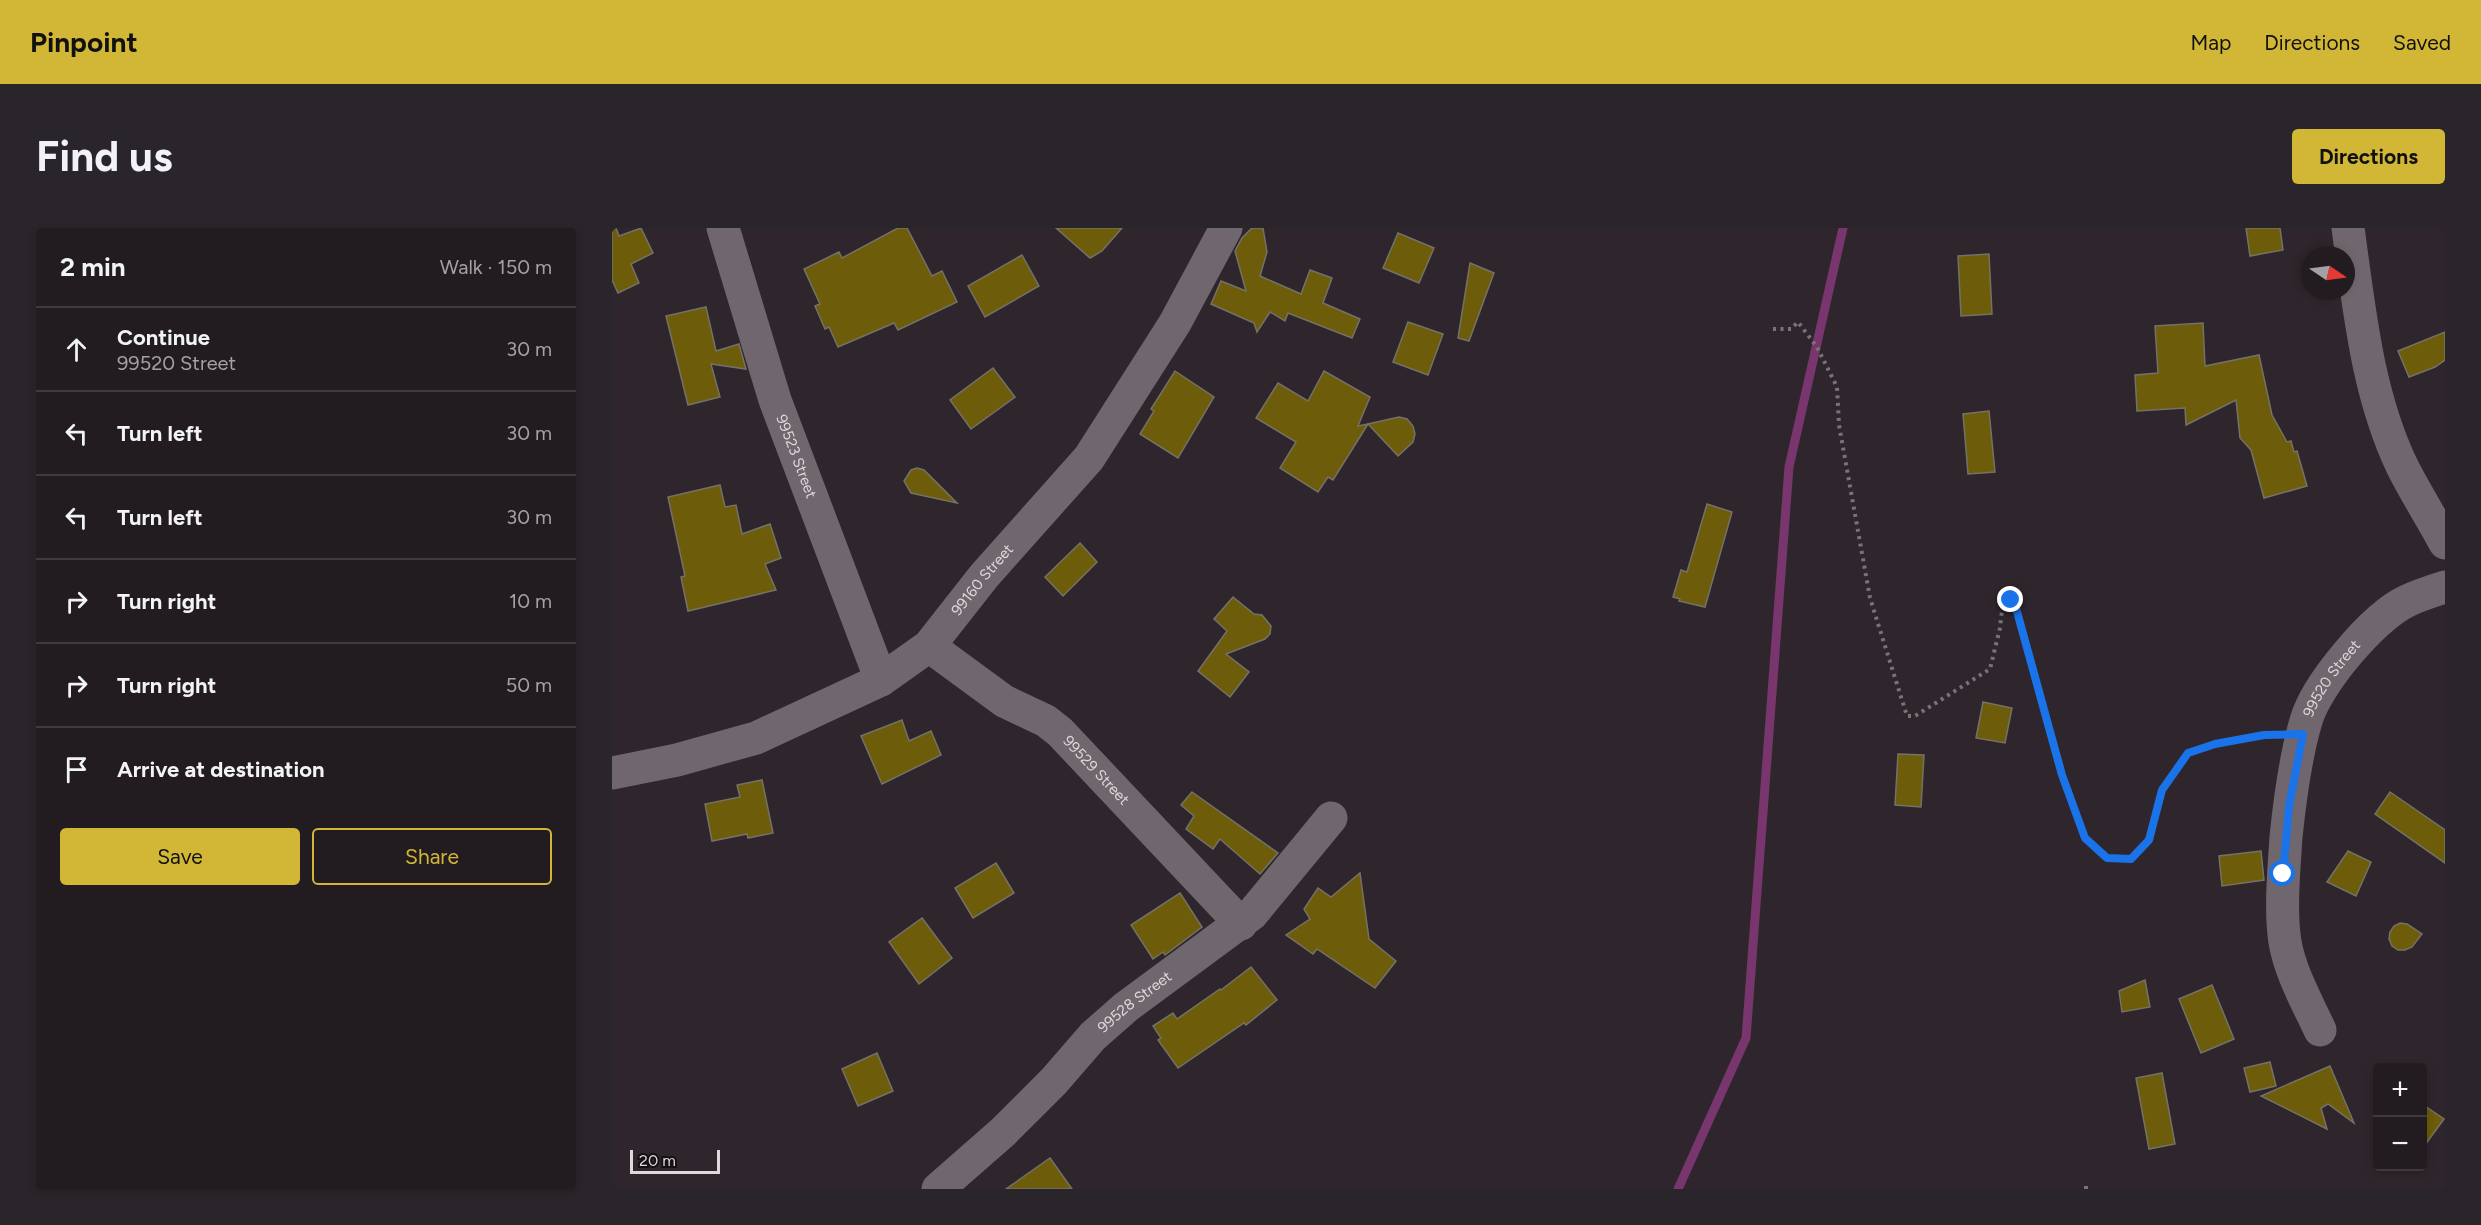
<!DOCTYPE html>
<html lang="en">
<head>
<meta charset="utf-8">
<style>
  :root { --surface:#221c21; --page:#2a252a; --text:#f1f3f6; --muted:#a2a1a5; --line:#3f3a3f; --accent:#d2b736 }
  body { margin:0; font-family:Figtree,sans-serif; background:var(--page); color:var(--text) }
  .controls { position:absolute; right:18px; bottom:18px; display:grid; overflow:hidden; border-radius:6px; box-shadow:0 3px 9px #0003 }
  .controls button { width:54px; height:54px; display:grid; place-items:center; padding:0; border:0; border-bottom:2px solid var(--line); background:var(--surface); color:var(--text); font:30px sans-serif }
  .compass { position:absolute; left:1689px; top:18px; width:54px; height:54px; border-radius:50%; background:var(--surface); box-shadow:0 3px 9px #0003; rotate:103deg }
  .scale { position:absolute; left:18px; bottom:15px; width:90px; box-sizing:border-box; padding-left:6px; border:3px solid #ddd8dc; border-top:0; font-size:16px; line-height:21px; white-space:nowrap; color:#ddd8dc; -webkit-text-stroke:4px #141013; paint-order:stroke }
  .stop { position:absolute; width:18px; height:18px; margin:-14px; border:4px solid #1a73e8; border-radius:50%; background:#fff }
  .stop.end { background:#1a73e8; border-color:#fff; box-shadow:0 2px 6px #0008 }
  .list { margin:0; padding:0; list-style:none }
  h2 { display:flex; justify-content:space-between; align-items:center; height:78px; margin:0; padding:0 24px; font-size:26px }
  h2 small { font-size:20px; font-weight:400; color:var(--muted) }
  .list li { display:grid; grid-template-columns:39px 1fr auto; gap:18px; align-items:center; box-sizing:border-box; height:84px; padding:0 24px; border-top:2px solid var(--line) }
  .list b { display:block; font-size:22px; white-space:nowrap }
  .list p { margin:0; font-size:20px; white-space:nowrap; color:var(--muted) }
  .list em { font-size:20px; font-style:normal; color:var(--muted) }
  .actions { display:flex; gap:12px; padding:18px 24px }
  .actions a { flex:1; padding:14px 0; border:2px solid var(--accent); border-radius:6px; text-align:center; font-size:21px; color:var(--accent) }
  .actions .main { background:var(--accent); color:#111 }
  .icon { flex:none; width:33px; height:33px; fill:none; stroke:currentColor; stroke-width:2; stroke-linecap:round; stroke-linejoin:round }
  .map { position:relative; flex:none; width:1833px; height:961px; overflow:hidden; border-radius:6px }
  header { display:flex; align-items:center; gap:36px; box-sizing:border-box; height:84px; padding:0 30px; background:var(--accent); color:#111 }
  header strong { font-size:28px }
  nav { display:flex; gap:33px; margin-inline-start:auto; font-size:21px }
  .intro { display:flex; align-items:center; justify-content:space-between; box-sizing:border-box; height:144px; padding:0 36px }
  h1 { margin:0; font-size:42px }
  .button { padding:15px 27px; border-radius:6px; background:var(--accent); color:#111; font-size:21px; font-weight:700 }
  main { display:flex; gap:36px; padding:0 36px }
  aside { flex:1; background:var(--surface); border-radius:6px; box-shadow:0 3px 9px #0003 }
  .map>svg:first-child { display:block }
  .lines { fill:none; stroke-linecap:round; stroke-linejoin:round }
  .stream { stroke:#79366e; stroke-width:9 }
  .building { fill:#6d5c09; stroke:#747268; stroke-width:1.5 }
  .path { stroke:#797378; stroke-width:4; stroke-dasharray:3 4.5; stroke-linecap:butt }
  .minor { stroke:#70676e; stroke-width:33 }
  .route { stroke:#1a73e8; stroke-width:8 }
  .labels { text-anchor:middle; stroke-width:4.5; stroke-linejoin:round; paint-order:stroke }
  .street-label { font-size:15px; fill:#ddd8dc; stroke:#141013 }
</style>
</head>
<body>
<header>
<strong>Pinpoint</strong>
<nav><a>Map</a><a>Directions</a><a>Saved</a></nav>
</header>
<div class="intro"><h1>Find us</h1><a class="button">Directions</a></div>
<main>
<aside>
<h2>2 min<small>Walk · 150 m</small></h2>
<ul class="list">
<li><svg class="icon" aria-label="ahead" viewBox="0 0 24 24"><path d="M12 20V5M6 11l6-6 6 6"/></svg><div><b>Continue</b><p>99520 Street</p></div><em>30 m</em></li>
<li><svg class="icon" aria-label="left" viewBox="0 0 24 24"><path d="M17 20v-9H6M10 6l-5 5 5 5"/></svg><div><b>Turn left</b></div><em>30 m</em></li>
<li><svg class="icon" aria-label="left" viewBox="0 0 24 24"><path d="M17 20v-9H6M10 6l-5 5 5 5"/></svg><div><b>Turn left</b></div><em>30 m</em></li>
<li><svg class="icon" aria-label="right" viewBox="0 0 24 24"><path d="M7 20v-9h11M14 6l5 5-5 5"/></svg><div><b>Turn right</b></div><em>10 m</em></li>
<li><svg class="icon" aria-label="right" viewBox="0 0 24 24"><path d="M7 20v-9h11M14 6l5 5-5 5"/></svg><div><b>Turn right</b></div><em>50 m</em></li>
<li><svg class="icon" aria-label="arrive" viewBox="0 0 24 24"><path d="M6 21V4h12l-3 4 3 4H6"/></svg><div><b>Arrive at destination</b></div></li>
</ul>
<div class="actions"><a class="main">Save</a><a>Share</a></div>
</aside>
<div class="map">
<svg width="1833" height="961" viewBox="0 0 1833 961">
  <rect width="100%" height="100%" fill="#2e262c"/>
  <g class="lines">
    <polyline class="stream" points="1066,961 1134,810 1177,239 1231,0"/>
  </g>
  <g class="building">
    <polygon points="0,0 4,0 7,8 29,0 41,25 19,36 27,55 6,65 0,52"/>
    <polygon points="286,0 295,0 320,48 330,43 345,74 286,102 282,95 226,119 217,99 213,101 203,78 208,76 192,41 227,24 230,30"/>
    <polygon points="444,0 510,0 490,23 478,30"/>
    <polygon points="640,0 651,0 655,24 648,48 689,66 698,42 720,50 711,75 748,91 740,110 676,85 673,93 658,84 645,104 642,95 599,76 609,53 634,63 623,23 630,10"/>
    <polygon points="1634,0 1668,0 1671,22 1638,28"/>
    <polygon points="786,5 822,20 807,55 771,40"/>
    <polygon points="1377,26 1380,86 1349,88 1346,28"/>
    <polygon points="410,27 427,58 373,89 356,58"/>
    <polygon points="858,35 882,45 857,113 846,110"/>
    <polygon points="94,79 104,123 127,116 134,141 99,136 108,169 76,177 54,88"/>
    <polygon points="796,94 831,106 816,147 781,134"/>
    <polygon points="1591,95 1593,138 1647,127 1660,187 1675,214 1679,213 1682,224 1685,223 1695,258 1652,270 1639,222 1628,210 1624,172 1574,197 1573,180 1525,183 1523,147 1546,145 1543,98"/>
    <polygon points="1833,104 1833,132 1823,139 1797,149 1786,123"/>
    <polygon points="381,140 403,169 359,201 338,172"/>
    <polygon points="563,143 602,169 566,230 528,206 542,183 539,181"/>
    <polygon points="712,143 758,169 746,198 756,196 721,252 716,249 706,264 668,240 684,214 644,190 666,155 696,173"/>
    <polygon points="1377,183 1383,244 1356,246 1351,186"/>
    <polygon points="787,189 795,191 801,198 803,206 801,214 786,228 756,196"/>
    <polygon points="305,240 312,242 345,275 299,265 292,253 299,242"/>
    <polygon points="108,257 113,279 124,277 130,306 158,296 169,330 153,336 164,362 76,383 69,349 73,348 56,269"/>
    <polygon points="1095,276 1120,284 1093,379 1067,373 1068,371 1061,369 1069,342 1075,344"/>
    <polygon points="468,315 485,334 451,368 433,349"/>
    <polygon points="621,369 642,386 650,387 659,398 658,406 653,411 614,426 637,444 618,469 586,443 615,403 602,391"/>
    <polygon points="1371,474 1400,480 1393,515 1364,510"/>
    <polygon points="290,492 297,513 319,503 329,527 270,556 249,508"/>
    <polygon points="1286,526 1312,527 1309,579 1283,577"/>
    <polygon points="150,552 161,605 136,610 135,606 100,613 93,576 128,569 125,557"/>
    <polygon points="580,564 666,625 648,646 608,611 601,621 574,601 582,588 569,577"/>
    <polygon points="1778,564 1833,602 1833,635 1763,586"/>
    <polygon points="1649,623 1652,652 1610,658 1607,628"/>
    <polygon points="1736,623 1759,634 1744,668 1715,654"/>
    <polygon points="384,635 402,665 361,690 343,660"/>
    <polygon points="748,645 757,711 784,733 763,760 705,721 701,726 674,707 698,691 692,681 706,660 719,669"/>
    <polygon points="568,665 590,699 553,727 551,724 541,731 519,697"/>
    <polygon points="310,690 340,730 307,756 277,714"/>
    <polygon points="1788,695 1795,696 1810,706 1800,719 1793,722 1786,722 1780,718 1777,711 1778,704 1782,698"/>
    <polygon points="639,739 665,772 634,797 632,795 566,840 546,812 549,810 541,798 561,785 565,791 608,761 609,762"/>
    <polygon points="1533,752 1538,779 1510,784 1507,763"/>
    <polygon points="1600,757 1622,811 1589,825 1567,771"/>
    <polygon points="265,825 281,863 246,878 230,841"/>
    <polygon points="1658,834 1664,858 1638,864 1632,840"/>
    <polygon points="1718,838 1742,895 1716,876 1709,880 1715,901 1649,868"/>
    <polygon points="1550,845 1563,916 1537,921 1524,850"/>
    <polygon points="1810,876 1832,891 1810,921"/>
    <polygon points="438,930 460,961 394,961"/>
  </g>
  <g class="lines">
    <g class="path">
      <polyline points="1161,101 1179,101 1186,94 1205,119 1225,159 1227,197 1258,370 1295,488 1303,488 1378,441 1388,400 1391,373 1399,372 1404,380 1450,547 1473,610 1495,630 1519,631 1537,612 1549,562 1576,525 1603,516 1660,507"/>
      <polyline points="1474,961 1474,957"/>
    </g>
    <g class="minor">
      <path id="s1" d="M111 0 163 172 269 452"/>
      <path d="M1736 0C1747 79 1755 165 1790 238 1803 264 1819 289 1833 315"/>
      <path id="s2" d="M317 418 392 473 434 493 448 504 629 696"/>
      <path id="s3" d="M0 545 65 532 144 510 269 452 317 418 372 348 477 230 563 95 614 0"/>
      <path id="s4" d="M1708 802C1695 774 1678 744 1673 714 1668 683 1672 641 1674 609 1678 570 1683 530 1694 493 1704 457 1761 389 1795 373 1807 367 1820 363 1833 359"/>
      <path id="s5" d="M326 961 391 904 442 853 481 808 514 779 640 686 719 590"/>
    </g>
  </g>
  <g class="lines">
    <polyline class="route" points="1399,372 1404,380 1450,547 1473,610 1495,630 1519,631 1537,612 1550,562 1576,525 1603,516 1652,507 1691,506 1677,578 1671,646"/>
  </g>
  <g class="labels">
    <g class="street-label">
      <text dy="5" stroke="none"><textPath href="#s1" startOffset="240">99523 Street</textPath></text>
      <text dy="5" stroke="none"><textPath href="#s3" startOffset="430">99160 Street</textPath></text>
      <text dy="5" stroke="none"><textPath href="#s4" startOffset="368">99520 Street</textPath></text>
      <text dy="5" stroke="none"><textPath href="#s2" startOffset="210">99529 Street</textPath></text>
      <text dy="5" stroke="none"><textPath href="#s5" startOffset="272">99528 Street</textPath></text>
    </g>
  </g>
</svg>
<div class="controls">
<button>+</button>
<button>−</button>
</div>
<svg class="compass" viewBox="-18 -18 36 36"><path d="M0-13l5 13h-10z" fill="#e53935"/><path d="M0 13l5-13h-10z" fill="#a2a1a5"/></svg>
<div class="scale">20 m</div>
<div class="stop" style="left:1671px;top:646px"></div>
<div class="stop end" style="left:1399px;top:372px"></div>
</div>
</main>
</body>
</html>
